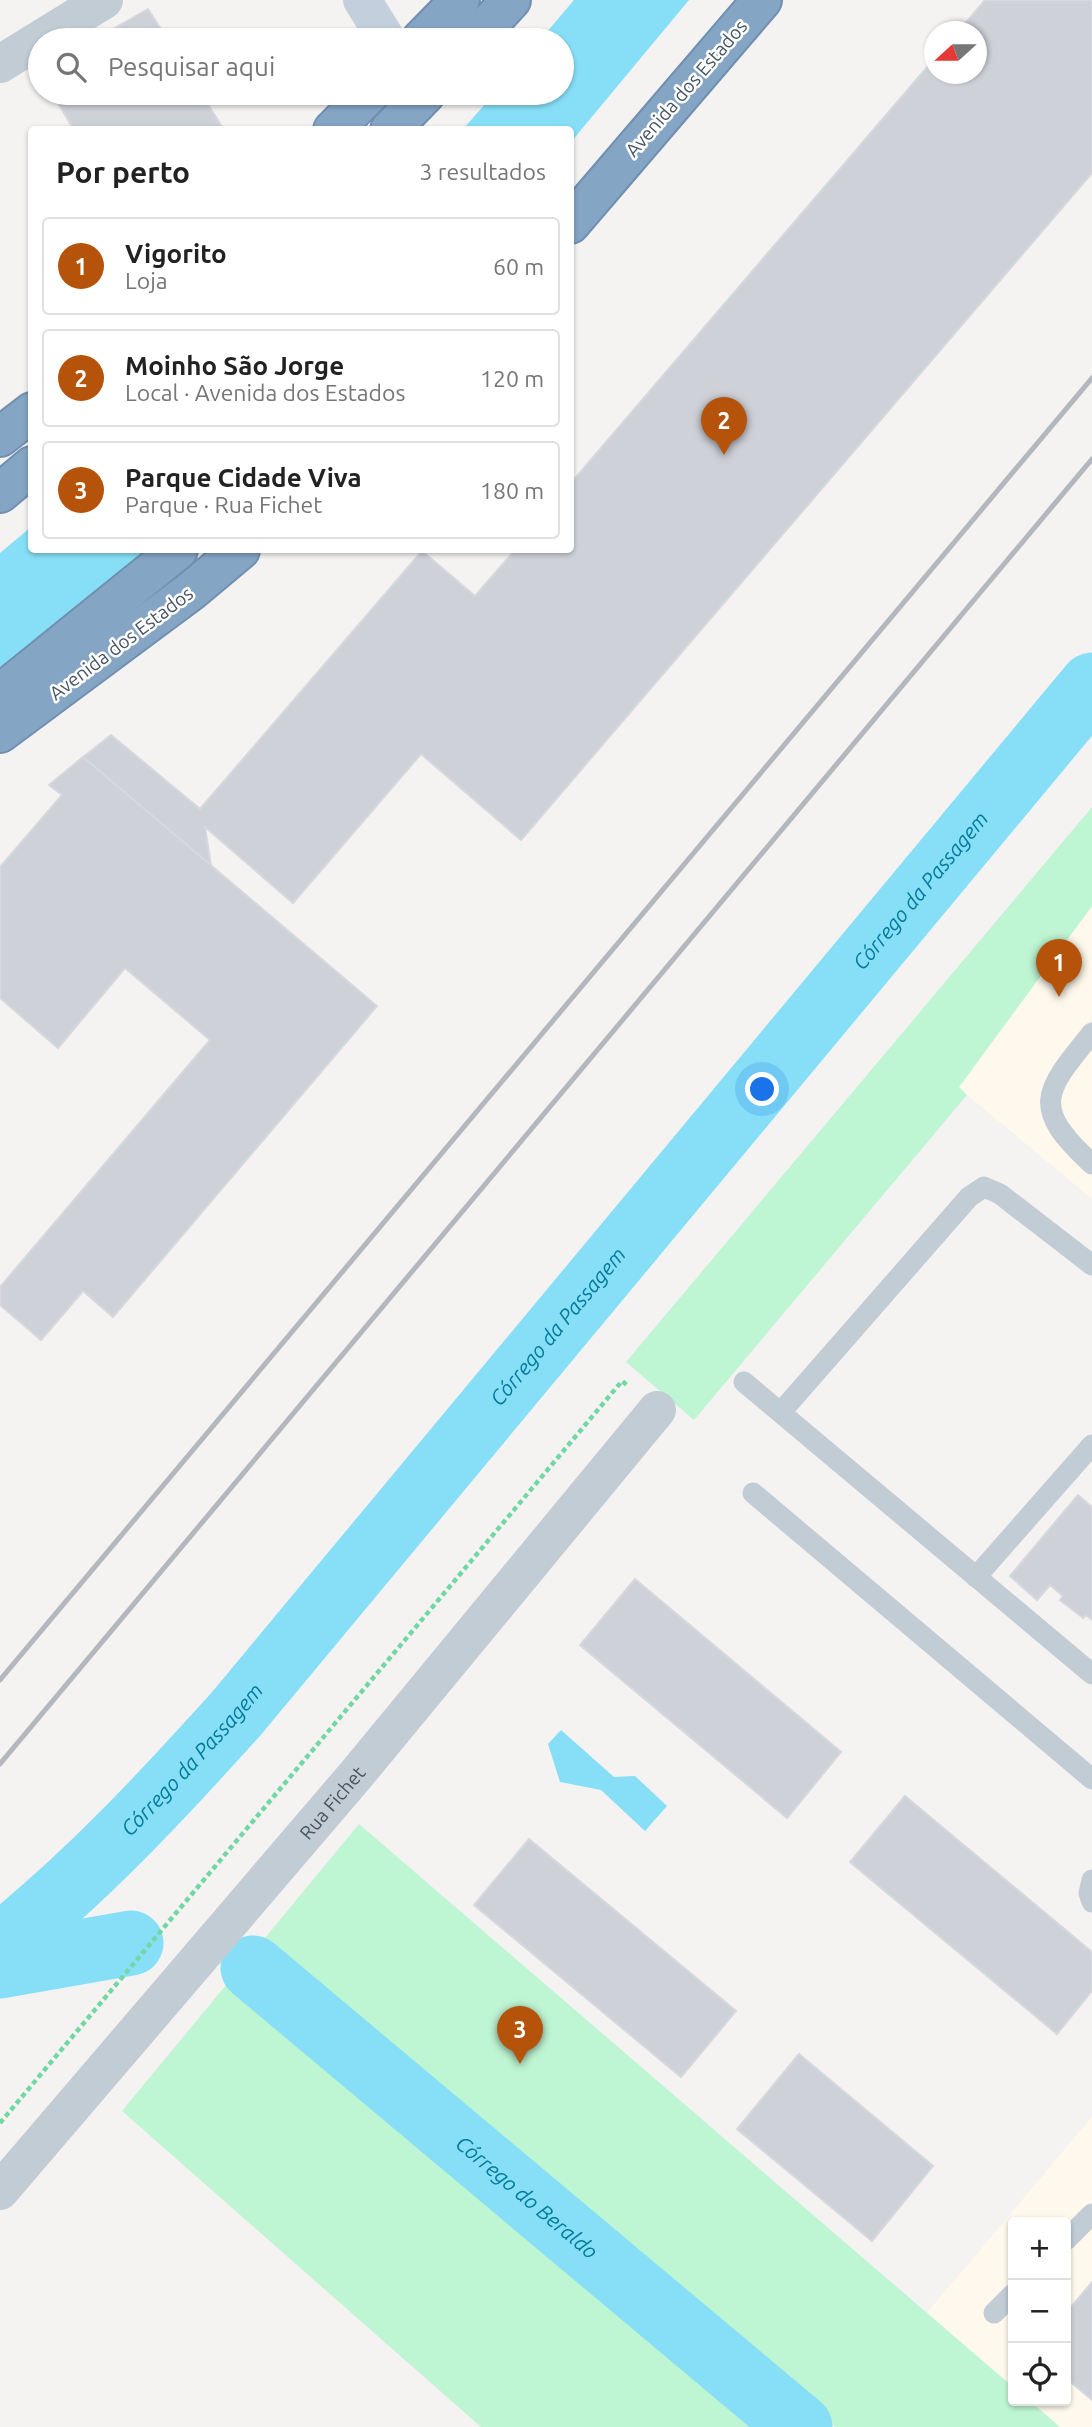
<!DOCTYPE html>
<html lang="pt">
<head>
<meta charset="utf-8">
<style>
  :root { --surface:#fff; --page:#f6f6f6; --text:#222; --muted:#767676; --line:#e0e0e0; --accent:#b45309 }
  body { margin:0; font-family:Ubuntu,sans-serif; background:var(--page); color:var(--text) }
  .controls { position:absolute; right:21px; bottom:21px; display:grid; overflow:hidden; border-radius:7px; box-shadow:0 2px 5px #0004 }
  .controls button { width:63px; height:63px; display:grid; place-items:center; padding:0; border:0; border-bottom:2px solid var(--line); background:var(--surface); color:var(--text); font:35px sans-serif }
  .compass { position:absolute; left:924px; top:21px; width:63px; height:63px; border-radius:50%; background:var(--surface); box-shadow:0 2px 5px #0004; rotate:249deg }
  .you { position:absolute; left:763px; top:1090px; width:24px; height:24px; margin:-18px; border:5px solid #fff; border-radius:50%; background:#1a73e8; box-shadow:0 0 0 10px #1a73e833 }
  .badge { display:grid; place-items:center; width:46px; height:46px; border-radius:50%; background:var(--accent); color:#fff; font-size:23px; font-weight:700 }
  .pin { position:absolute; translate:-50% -58px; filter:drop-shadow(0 2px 4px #0008) }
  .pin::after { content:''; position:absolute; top:37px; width:24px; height:21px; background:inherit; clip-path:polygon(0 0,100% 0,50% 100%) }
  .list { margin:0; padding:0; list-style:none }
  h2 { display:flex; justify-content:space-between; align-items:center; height:91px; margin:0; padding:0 28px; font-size:30px }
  h2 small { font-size:23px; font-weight:400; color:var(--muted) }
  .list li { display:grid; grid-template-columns:46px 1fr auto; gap:21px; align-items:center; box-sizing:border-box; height:98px; margin:0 14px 14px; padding:0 14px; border:2px solid var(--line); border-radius:7px }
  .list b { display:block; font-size:26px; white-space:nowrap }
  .list p { margin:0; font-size:23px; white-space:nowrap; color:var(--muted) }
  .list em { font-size:23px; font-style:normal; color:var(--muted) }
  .icon { flex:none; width:38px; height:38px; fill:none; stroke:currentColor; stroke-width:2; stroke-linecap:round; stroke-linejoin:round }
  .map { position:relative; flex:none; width:1092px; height:2427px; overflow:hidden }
  .search { position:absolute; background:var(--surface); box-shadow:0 2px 5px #0004; left:28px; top:28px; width:546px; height:77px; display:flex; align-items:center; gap:18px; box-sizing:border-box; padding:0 24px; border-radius:38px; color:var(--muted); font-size:26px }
  .panel { position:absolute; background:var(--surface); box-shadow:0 2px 5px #0004; left:28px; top:126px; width:546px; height:427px; border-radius:7px }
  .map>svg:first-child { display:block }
  .commercial { fill:#fef9ec }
  .green { fill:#bef5d3 }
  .water { fill:#86dff6 }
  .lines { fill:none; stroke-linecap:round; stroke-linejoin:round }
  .river { stroke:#86dff6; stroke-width:65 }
  .building { fill:#ced1d8; stroke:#d6d8de; stroke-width:2 }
  .highway-casing { stroke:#708fb1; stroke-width:42 }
  .path { stroke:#71d7a5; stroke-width:4.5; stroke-dasharray:5 3.5; stroke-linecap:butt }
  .lane { stroke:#c2ccd5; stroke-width:21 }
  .street { stroke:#c2ccd5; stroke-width:38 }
  .secondary { stroke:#c3cfdc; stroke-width:38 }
  .highway { stroke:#85a5c5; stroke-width:38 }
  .rail { stroke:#b4b7bd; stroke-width:5 }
  .labels { text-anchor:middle; stroke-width:5; stroke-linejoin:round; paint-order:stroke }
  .street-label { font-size:19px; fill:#475662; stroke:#fff }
  .water-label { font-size:21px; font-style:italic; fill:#037b9b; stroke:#fff }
</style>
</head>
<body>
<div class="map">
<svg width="1092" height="2427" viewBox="0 0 1092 2427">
  <rect width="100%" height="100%" fill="#f5f2f2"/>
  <g class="commercial">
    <polygon points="1092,906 1092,1199 959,1088"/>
    <polygon points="1092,2117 1092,2427 1060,2427 1030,2401 1066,2401 1066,2222 1013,2222 1013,2387 927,2313"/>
  </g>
  <g class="green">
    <polygon points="1092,807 1092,906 959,1087 967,1095 694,1420 626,1362"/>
    <polygon points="359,1824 1013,2387 1013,2401 1030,2401 1060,2427 835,2427 260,1944"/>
    <polygon points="236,1973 775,2427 481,2427 122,2111"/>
  </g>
  <g class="water">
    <polygon points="574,0 689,0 571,142 570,130 463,129 495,93 562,93 562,40 540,40"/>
    <polygon points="31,527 32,550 149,550 0,668 0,553"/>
    <polygon points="561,1730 614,1777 635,1776 667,1806 645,1831 601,1790 560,1782 548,1744"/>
  </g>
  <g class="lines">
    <g class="river">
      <path id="s1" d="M0 1946C86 1878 162 1796 236 1714L1092 685"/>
      <polyline points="0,1966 131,1943"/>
      <path id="s2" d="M253 1968 800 2427"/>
    </g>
  </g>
  <g class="building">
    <polygon points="985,0 1092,0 1092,173 521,840 421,754 293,903 205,827 211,866 83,757 111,735 200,809 422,551 475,596 515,550 570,550 570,484 934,59 934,74 976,74 976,32 958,32"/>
    <polygon points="148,9 168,40 94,40"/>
    <polygon points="52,93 201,93 224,130 74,130"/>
    <polygon points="83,757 377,1006 113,1317 83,1291 41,1340 0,1305 0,1287 210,1040 125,968 58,1048 0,998 0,867 62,795 49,785"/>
    <polygon points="1078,1495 1092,1507 1092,1620 1086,1615 1083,1618 1060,1600 1063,1596 1050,1585 1037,1600 1010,1576"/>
    <polygon points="635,1579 841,1752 787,1818 580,1645"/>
    <polygon points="905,1796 1092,1952 1092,1991 1057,2034 850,1862"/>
    <polygon points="529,1839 736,2011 681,2077 474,1905"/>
    <polygon points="799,2054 933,2166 872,2241 737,2129"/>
    <polygon points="1092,2282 1092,2400 1066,2378 1066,2313"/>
  </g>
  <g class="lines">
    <g class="highway-casing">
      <g id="highway">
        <polyline points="421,40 460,0"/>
        <polyline points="474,40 511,0"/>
        <polyline points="333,130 370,93"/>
        <polyline points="390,130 426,93"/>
        <polyline points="570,224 762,0"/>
        <polyline points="0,437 32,412"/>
        <polyline points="0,493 32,466"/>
        <polyline points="0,694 178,550"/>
        <polyline points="0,733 191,591 240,550"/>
      </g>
    </g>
    <polyline class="path" points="0,2123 622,1381 628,1386"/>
    <g class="lane">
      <path d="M1092 1033C1044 1092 1030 1107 1092 1164"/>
      <polyline points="744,1382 1092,1674"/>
      <polyline points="781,1412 969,1197 984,1187 1000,1194 1092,1265"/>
      <polyline points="753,1493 1092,1779"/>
      <polyline points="976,1577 1092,1445"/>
      <polyline points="1092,1880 1089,1893 1092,1902"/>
      <polyline points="1066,2240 1092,2214"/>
      <polyline points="994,2313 1013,2294"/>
    </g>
    <g class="street">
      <polyline points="0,64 104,0"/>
      <path id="s3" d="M0 2191 355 1776 657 1410"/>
    </g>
    <polyline class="secondary" points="362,0 387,40"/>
    <use href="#highway" class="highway"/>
    <g class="rail">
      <polyline points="0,1680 1092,378"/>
      <polyline points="0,1764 1092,459"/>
    </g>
  </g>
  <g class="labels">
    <g class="street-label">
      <text transform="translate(686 88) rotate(-49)" y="7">Avenida dos Estados</text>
      <text transform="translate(121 643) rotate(-37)" y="7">Avenida dos Estados</text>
      <text dy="7" stroke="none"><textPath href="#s3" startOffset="511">Rua Fichet</textPath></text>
    </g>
    <g class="water-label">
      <text dy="7" stroke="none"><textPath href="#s1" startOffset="1402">Córrego da Passagem</textPath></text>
      <text dy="7" stroke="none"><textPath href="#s1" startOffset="835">Córrego da Passagem</textPath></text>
      <text dy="7" stroke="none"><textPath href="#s1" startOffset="268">Córrego da Passagem</textPath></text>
      <text dy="7" stroke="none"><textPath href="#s2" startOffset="357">Córrego do Beraldo</textPath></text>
    </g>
  </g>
</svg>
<div class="controls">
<button>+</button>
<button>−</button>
<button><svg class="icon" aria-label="locate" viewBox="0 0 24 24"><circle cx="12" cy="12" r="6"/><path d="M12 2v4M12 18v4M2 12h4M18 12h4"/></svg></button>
</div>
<svg class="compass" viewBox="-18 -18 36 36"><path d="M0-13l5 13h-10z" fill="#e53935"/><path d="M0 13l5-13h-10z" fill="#767676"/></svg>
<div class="you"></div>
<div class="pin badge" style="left:1059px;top:997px">1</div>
<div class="pin badge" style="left:724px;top:455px">2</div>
<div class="pin badge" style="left:520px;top:2064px">3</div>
<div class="search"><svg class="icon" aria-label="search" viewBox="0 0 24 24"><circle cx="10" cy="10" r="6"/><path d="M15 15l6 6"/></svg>Pesquisar aqui</div>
<section class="panel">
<h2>Por perto<small>3 resultados</small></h2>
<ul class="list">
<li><span class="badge">1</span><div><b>Vigorito</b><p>Loja</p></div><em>60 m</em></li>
<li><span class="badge">2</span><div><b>Moinho São Jorge</b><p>Local · Avenida dos Estados</p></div><em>120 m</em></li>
<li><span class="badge">3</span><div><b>Parque Cidade Viva</b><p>Parque · Rua Fichet</p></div><em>180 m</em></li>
</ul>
</section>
</div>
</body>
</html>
